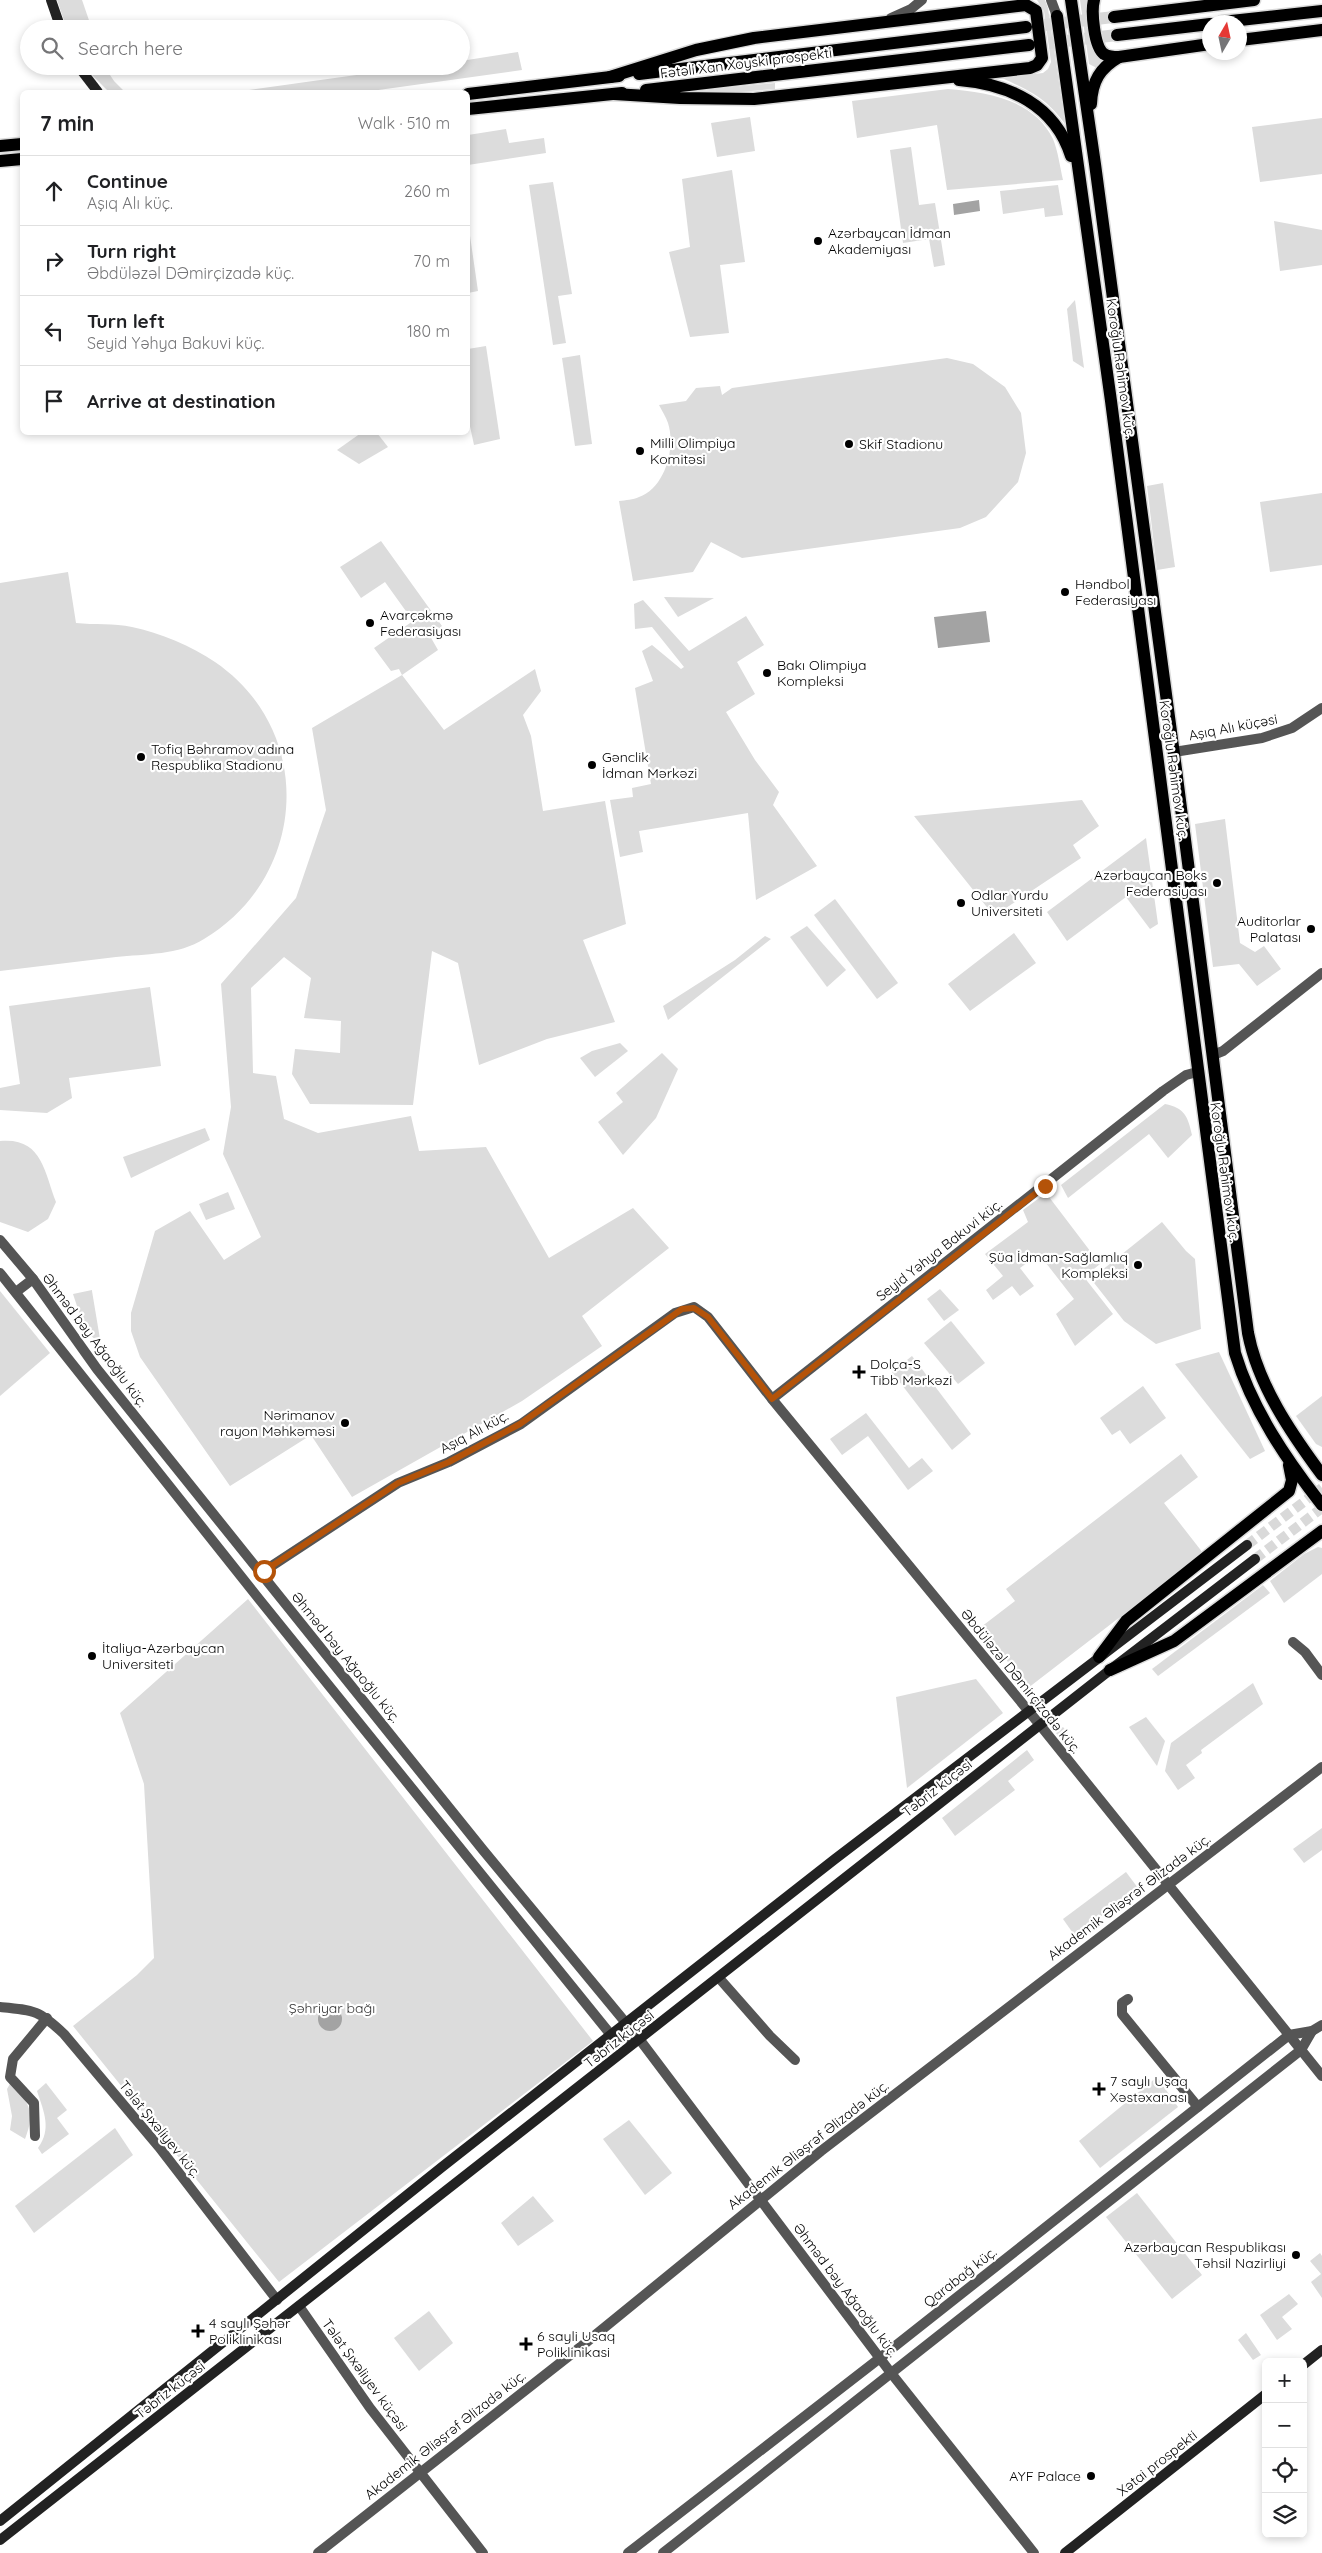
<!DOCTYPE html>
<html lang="en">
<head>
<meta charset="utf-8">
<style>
  :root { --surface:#fff; --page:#f2f2f2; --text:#202124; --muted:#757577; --line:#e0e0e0 }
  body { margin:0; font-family:Quicksand,sans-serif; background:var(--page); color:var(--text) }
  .controls { position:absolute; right:15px; bottom:15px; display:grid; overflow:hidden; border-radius:8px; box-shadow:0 2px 8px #0003 }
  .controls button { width:45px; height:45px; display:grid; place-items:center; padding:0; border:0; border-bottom:1px solid var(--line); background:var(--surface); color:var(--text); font:25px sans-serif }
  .compass { position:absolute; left:1202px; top:15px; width:45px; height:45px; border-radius:50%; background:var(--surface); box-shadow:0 2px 8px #0003; rotate:9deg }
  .stop { position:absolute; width:15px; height:15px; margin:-11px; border:4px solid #b45309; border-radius:50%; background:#fff }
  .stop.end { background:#b45309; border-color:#fff; box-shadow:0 1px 5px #0008 }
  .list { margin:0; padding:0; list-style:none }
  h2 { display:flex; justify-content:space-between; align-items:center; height:65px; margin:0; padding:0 20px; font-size:21px }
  h2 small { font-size:16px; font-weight:400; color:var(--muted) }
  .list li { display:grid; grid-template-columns:32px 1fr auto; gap:15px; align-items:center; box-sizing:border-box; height:70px; padding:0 20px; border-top:1px solid var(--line) }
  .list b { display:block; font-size:19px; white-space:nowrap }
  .list p { margin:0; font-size:16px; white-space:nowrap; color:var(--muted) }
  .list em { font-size:16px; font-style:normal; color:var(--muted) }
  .icon { flex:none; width:28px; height:28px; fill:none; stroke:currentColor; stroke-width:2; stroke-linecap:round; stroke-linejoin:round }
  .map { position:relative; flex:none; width:1322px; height:2553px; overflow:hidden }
  .search { position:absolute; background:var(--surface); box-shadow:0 2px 8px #0003; left:20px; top:20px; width:450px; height:55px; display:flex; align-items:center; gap:12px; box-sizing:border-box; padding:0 18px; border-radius:28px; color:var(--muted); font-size:19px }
  .panel { position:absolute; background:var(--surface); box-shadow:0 2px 8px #0003; left:20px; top:90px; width:450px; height:345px; border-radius:8px }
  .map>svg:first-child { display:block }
  .green { fill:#dcdcdc }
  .water { fill:#a3a3a3 }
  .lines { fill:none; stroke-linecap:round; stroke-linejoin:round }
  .secondary-tunnel { stroke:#d9d9d9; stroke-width:10; stroke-dasharray:10 5; stroke-linecap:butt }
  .primary-tunnel { stroke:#d9d9d9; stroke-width:12; stroke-dasharray:12 6; stroke-linecap:butt }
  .primary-casing { stroke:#dbdbdb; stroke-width:15 }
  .minor { stroke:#555; stroke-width:10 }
  .tertiary { stroke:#555; stroke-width:10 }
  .secondary { stroke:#222; stroke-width:10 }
  .primary { stroke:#000; stroke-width:12 }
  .route { stroke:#b45309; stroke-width:6 }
  .poi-dot { fill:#000; stroke:#fff; stroke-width:2 }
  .labels { text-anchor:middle; stroke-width:4.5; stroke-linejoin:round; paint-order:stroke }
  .street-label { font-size:14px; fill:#000; stroke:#fff }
  .poi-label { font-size:14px; fill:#000; stroke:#fff; text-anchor:start }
  .park-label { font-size:14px; fill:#333; stroke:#fff }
</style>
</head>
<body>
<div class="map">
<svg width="1322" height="2553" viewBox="0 0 1322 2553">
  <rect width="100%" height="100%" fill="#fff"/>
  <g class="green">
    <polygon points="57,0 82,0 92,29 67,29"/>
    <path d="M1037 0H1045L1048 8 1065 124C1046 98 1030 91 1002 78L1043 73 1048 69 1051 62 1044 11Z"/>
    <path d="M1080 0H1088C1085 25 1088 40 1102 61L1097 68 1089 64Z"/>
    <polygon points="518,52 522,70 364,92 235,92 421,66 461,66 461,61"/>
    <polygon points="106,69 114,81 125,92 109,92 87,70"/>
    <polygon points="775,83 775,89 726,93 702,90"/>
    <path d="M948 89C986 92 1034 99 1053 139 1058 151 1060 167 1063 180L947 190 937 125 857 138 852 101Z"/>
    <polygon points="750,117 755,151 717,157 711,123"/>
    <polygon points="1322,118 1322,174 1260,182 1252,127"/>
    <polygon points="506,129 509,143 544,138 546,153 468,165 468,135"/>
    <polygon points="911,147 919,205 935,203 945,265 934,267 929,239 903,243 890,150"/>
    <polygon points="732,170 745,262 720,265 729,333 690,337 669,252 690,247 682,179"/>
    <polygon points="553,182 572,294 558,296 566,343 553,345 529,185"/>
    <polygon points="1058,185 1063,215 1045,217 1044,208 1003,214 1000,191"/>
    <polygon points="1274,221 1322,230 1322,265 1280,271"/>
    <polygon points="468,222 478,291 468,293"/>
    <polygon points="1075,300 1084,368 1073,361 1067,309"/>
    <polygon points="486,346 500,439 474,445 468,417 468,349"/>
    <polygon points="580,355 592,444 575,446 562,358"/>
    <path d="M947 358 973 364 1005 387 1021 413 1026 453 1018 482 986 517 960 528 742 558 711 542 693 572 633 581 619 501C626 500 633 500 639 497 665 488 676 448 668 423 666 417 662 411 659 405L686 401 696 388 720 386 722 395 732 388Z"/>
    <polygon points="361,433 377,433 388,447 359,464 337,450"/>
    <polygon points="1163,483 1175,567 1157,570 1147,486"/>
    <polygon points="1322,493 1322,565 1270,572 1260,502"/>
    <polygon points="381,541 442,626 430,636 438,650 402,675 444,730 535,669 541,691 523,715 531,736 543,811 605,801 626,924 583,940 615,1022 547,1039 479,1065 458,963 432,951 413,1105 310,1104 292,1074 295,1049 340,1053 341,1021 304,1018 311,978 284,957 251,988 253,1073 276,1076 284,1119 318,1133 411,1116 419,1151 486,1147 549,1258 633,1208 669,1248 582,1316 602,1346 522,1401 352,1497 311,1435 230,1486 140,1357 131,1331 131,1313 155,1231 190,1211 224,1260 261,1237 223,1154 231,1107 221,984 296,898 326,810 312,728 402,675 399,669 391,671 374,648 413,621 385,582 361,598 340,567"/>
    <path d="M68 572 76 623C94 625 114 623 132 627 160 633 192 646 215 662 316 731 308 877 204 939 179 955 145 954 116 957 77 962 39 966 0 971V583Z"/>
    <polygon points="664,597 714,598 678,617"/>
    <polygon points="643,600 689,651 746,616 764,645 737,662 755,694 726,712 755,760 779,792 773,805 817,866 756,900 748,813 639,831 643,852 620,857 610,800 633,797 632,788 651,784 635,688 653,681 642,651 652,645 681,669 684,667 652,627 635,629 634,604"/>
    <polygon points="1082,800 1099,826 1073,845 1081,858 994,916 914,816"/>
    <polygon points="1225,819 1240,943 1255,952 1264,946 1281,969 1257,986 1239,964 1213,967 1195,824"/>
    <polygon points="1146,838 1158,924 1150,929 1126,897 1067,941 1047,912"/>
    <polygon points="835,899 898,983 877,999 814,915"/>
    <polygon points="807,926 846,970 827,987 790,937"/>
    <polygon points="1014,933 1036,963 970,1011 948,984"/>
    <polygon points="765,936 771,939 668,1020 663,1006 735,960"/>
    <polygon points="150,987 161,1066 69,1078 72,1098 47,1113 0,1110 0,1088 20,1084 9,1006"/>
    <polygon points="620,1043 628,1051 595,1077 580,1058 592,1051"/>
    <polygon points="662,1053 678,1069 656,1118 623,1155 598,1122 623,1102 616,1093"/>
    <path d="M1165 1104C1185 1108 1188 1117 1192 1135L1168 1158 1149 1134 1068 1198 1061 1185Z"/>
    <polygon points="205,1128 210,1140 131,1178 123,1157"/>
    <path d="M0 1141C42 1137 44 1171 56 1202L48 1219 28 1232 0 1222Z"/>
    <polygon points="228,1192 235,1209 206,1220 199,1204"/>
    <polygon points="1046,1193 1100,1264 1084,1277 1113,1314 1075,1346 1056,1314 1074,1299 1039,1254 1020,1268 1034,1286 1020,1296 1012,1286 993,1300 986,1290 1003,1276 985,1254 1028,1222 1023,1210"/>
    <polygon points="1162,1222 1186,1251 1195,1259 1201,1329 1156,1344 1124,1321 1091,1279"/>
    <polygon points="940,1289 959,1310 944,1321 927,1299"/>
    <polygon points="92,1290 92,1291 101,1345 85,1330 73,1294"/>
    <polygon points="0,1291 50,1353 0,1396"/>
    <polygon points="951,1321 985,1363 958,1384 924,1343"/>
    <polygon points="1219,1352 1265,1451 1250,1459 1175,1364"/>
    <polygon points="912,1356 971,1434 952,1450 892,1372"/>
    <polygon points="1143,1386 1166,1418 1130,1444 1120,1430 1112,1435 1100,1418"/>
    <polygon points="1322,1396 1322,1447 1316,1444 1296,1416"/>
    <polygon points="866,1413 909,1468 922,1458 933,1471 908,1490 868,1436 842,1455 830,1439"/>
    <polygon points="1181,1454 1198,1477 1164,1503 1203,1553 1028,1688 981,1627 1015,1601 1006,1589"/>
    <polygon points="1318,1547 1322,1548 1322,1574 1284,1603 1270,1581 1304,1554"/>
    <polygon points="1263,1585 1270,1593 1158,1676 1152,1669"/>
    <polygon points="248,1599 593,2041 279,2282 73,2026 137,1975 154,1958 144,1784 120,1713"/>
    <polygon points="976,1679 1003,1713 907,1788 896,1697"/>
    <polygon points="1253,1683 1263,1704 1201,1750 1202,1753 1186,1765 1195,1778 1178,1790 1165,1771 1171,1743"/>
    <polygon points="1146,1717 1165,1741 1157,1766 1129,1727"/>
    <polygon points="1063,1727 1080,1748 1072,1754 1056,1733"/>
    <polygon points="1027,1750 1034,1760 1008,1781 1015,1790 955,1836 942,1818"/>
    <polygon points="1322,1828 1322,1850 1304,1863 1293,1849"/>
    <polygon points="1126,1872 1138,1888 1075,1936 1063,1919"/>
    <polygon points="1157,2077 1178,2107 1100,2168 1079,2141"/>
    <path d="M11 2082C29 2104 36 2111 25 2139L10 2130 12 2116 7 2089Z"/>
    <path d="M46 2083 67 2110 57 2118 69 2134 42 2154 38 2148C52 2129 44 2112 37 2091Z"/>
    <polygon points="629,2120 672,2173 645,2195 603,2139"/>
    <polygon points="115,2128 133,2155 34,2233 15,2206"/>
    <polygon points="1137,2193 1202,2275 1172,2299 1106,2217"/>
    <polygon points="533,2196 554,2221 518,2246 501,2223"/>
    <polygon points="1320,2253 1322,2256 1322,2298 1311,2282 1321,2274 1310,2261"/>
    <polygon points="1289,2294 1298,2304 1282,2317 1292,2329 1277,2340 1260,2315"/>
    <polygon points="429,2311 453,2343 419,2371 394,2338"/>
    <polygon points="1246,2333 1261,2355 1253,2360 1238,2340"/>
  </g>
  <g class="water">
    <polygon points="979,200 980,211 954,215 953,204"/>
    <polygon points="986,611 990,642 938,648 934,617"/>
    <circle cx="330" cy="2019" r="12"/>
  </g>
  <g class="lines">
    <g class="secondary-tunnel">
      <polyline points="1247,1545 1322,1488"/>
      <polyline points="1255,1559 1322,1508"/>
    </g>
    <g class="primary-tunnel">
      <polyline points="1027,27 1114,17"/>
      <polyline points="1031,45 1117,35"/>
    </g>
    <g class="primary-casing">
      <g id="primary">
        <path d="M1071 0 1095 164 1176 769 1248 1333C1258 1385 1291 1433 1322 1475"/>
        <path d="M1094 0C1091 11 1094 47 1104 54 1108 57 1114 57 1119 57L1210 44"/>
        <path d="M1057 16 1111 401 1235 1353C1252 1409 1286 1459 1322 1505"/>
        <polyline points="1114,17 1254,0"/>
        <polyline points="1222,22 1322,11"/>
        <polyline points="1117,35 1210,24"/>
        <polyline points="1240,40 1322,30"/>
        <polyline points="639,74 1026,27"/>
        <polyline points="610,77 696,50 754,38 1026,5 1036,11 1042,58 1037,65 1030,68 754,99 680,98 614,94"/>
        <path d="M959 80C1009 84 1055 105 1071 156"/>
        <polyline points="646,90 1029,45"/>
        <polyline points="468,94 619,76"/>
        <path d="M1091 104C1092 81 1100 68 1119 57"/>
        <polyline points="468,109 622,93"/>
        <polyline points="0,146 22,144"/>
        <polyline points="0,161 22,159"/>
        <polyline points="1099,1657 1126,1621 1289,1491 1292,1480 1289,1465"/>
        <polyline points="1110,1670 1174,1641 1322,1531"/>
      </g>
    </g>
    <g class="minor">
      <polyline points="1051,0 1057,16"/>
      <polyline points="891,18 911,9 922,0"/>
      <polyline points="1174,752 1262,738 1292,728 1322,708"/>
      <polyline points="1213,1055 1223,1051 1322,973"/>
      <polyline points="772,1399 1163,1091 1186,1075 1197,1072"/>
      <polyline points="261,1573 398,1483 449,1462 521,1424 675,1313 694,1307 708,1317 772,1399 1040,1725 1322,2076"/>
      <polyline points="1293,1642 1305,1652 1322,1675"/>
      <polyline points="719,1978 770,2036 795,2060"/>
      <polyline points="1128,1999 1122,2003 1122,2014 1198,2107"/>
      <path d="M0 2007C34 2010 39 2010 64 2034L159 2147 277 2300"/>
      <polyline points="35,2136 34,2103 10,2077 13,2059 47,2018"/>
      <polyline points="299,2306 370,2408 483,2553"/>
      <polyline points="318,2553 583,2345 821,2151 1322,1767"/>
      <polyline points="628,2553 880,2358 1289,2035 1312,2031 1322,2025"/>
      <polyline points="663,2553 1301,2050 1312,2031"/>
    </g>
    <g class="tertiary">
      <polyline points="0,1240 33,1279 97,1369 483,1850 640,2040 891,2373 1034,2553"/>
      <polyline points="0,1273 259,1599 611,2035 640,2040"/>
      <polyline points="16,1292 33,1279"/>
    </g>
    <g class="secondary">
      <polyline points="51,0 61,29"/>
      <polyline points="78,66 98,92"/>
      <polyline points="1303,2365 1322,2350"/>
      <polyline points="0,2521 442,2167 835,1859 1247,1545"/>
      <polyline points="0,2540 1110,1670 1255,1559"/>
      <polyline points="1065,2553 1266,2394"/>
    </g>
    <use href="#primary" class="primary"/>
  </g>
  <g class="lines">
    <polyline class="route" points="264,1571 398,1483 449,1462 520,1424 682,1309 694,1308 708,1317 772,1399 1045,1186"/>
  </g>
  <g class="poi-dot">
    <circle cx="818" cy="241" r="5"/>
    <circle cx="849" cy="444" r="5"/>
    <circle cx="640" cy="451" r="5"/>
    <circle cx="1065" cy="592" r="5"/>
    <circle cx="370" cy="623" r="5"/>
    <circle cx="767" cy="673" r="5"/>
    <circle cx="141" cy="757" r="5"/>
    <circle cx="592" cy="765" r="5"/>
    <circle cx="1217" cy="883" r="5"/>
    <circle cx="961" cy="903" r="5"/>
    <circle cx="1311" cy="929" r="5"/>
    <circle cx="1138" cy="1265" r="5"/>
    <path d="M856.5 1364.5h5v5h5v5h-5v5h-5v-5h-5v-5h5z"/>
    <circle cx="345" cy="1423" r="5"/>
    <circle cx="92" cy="1656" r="5"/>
    <path d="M1096.5 2081.5h5v5h5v5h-5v5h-5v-5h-5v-5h5z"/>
    <circle cx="1296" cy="2255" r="5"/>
    <path d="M195.5 2323.5h5v5h5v5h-5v5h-5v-5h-5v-5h5z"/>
    <path d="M523.5 2336.5h5v5h5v5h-5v5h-5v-5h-5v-5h5z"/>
    <circle cx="1091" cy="2476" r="5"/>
  </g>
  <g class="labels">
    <g class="street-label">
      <text transform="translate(746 63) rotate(-7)" y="5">Fətəli Xan Xoyski prospekti</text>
      <text transform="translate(1121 368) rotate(82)" y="5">Koroğlu Rəhimov küç.</text>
      <text transform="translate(1233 727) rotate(-11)" y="5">Aşıq Alı küçəsi</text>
      <text transform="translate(1174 770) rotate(82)" y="5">Koroğlu Rəhimov küç.</text>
      <text transform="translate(1225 1172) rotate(82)" y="5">Koroğlu Rəhimov küç.</text>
      <text transform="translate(939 1250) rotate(-38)" y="5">Seyid Yəhya Bakuvi küç.</text>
      <text transform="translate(95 1340) rotate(53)" y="5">Əhməd bəy Ağaoğlu küç.</text>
      <text transform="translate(474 1432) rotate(-28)" y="5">Aşıq Alı küç.</text>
      <text transform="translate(346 1657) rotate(51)" y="5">Əhməd bəy Ağaoğlu küç.</text>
      <text transform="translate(1021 1681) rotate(51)" y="5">Əbdüləzəl DƏmirçizadə küç.</text>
      <text transform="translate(937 1788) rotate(-38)" y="5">Təbriz küçəsi</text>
      <text transform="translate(1129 1897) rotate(-37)" y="5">Akademik Əliəşrəf Əlizadə küç.</text>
      <text transform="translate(619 2039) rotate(-38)" y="5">Təbriz küçəsi</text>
      <text transform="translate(160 2129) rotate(51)" y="5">Tələt Şıxəliyev küç.</text>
      <text transform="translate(808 2145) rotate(-38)" y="5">Akademik Əliəşrəf Əlizadə küç.</text>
      <text transform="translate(960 2277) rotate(-38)" y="5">Qarabağ küç.</text>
      <text transform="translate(846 2290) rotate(53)" y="5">Əhməd bəy Ağaoğlu küç.</text>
      <text transform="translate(365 2375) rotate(54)" y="5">Tələt Şıxəliyev küçəsi</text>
      <text transform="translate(170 2390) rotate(-38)" y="5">Təbriz küçəsi</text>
      <text transform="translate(445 2435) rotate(-38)" y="5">Akademik Əliəşrəf Əlizadə küç.</text>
      <text transform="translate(1157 2463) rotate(-38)" y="5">Xətai prospekti</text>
    </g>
    <g class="poi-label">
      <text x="828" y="238">Azərbaycan İdman<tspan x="828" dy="16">Akademiyası</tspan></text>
      <text x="650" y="448">Milli Olimpiya<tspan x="650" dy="16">Komitəsi</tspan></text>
      <text x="859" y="449">Skif Stadionu</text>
      <text x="1075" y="589">Həndbol<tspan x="1075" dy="16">Federasiyası</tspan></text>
      <text x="380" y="620">Avarçəkmə<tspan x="380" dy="16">Federasiyası</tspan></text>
      <text x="777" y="670">Bakı Olimpiya<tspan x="777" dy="16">Kompleksi</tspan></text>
      <text x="151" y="754">Tofiq Bəhramov adına<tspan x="151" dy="16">Respublika Stadionu</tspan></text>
      <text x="602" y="762">Gənclik<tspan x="602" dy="16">İdman Mərkəzi</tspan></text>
      <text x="1207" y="880" text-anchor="end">Azərbaycan Boks<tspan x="1207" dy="16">Federasiyası</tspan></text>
      <text x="971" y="900">Odlar Yurdu<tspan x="971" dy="16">Universiteti</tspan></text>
      <text x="1301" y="926" text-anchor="end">Auditorlar<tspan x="1301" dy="16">Palatası</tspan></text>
      <text x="1128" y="1262" text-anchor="end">Şüa İdman-Sağlamlıq<tspan x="1128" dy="16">Kompleksi</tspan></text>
      <text x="870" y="1369">Dolça-S<tspan x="870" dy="16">Tibb Mərkəzi</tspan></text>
      <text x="335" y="1420" text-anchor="end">Nərimanov<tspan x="335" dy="16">rayon Məhkəməsi</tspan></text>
      <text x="102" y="1653">İtaliya-Azərbaycan<tspan x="102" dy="16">Universiteti</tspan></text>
      <text x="1110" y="2086">7 saylı Uşaq<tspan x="1110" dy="16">Xəstəxanası</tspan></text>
      <text x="1286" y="2252" text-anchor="end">Azərbaycan Respublikası<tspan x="1286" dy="16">Təhsil Nazirliyi</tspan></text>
      <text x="209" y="2328">4 saylı Şəhər<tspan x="209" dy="16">Poliklinikası</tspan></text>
      <text x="537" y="2341">6 sayli Usaq<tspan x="537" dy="16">Poliklinikasi</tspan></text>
      <text x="1081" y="2481" text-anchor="end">AYF Palace</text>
    </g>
    <g class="park-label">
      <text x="332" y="2013">Şəhriyar bağı</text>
    </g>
  </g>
</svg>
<div class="controls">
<button>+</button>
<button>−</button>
<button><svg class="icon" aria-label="locate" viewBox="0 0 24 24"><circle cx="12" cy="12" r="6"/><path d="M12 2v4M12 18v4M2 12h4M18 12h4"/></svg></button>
<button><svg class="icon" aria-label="layers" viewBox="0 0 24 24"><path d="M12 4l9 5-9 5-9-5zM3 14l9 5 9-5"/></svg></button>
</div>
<svg class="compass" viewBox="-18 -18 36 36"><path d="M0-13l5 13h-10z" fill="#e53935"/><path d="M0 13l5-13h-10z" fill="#757577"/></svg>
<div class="stop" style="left:264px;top:1571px"></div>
<div class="stop end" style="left:1045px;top:1186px"></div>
<div class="search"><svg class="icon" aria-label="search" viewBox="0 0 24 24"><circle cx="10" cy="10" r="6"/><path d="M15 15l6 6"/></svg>Search here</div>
<section class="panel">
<h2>7 min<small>Walk · 510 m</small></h2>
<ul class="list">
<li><svg class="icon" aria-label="ahead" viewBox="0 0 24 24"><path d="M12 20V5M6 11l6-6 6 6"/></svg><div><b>Continue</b><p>Aşıq Alı küç.</p></div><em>260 m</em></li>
<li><svg class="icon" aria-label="right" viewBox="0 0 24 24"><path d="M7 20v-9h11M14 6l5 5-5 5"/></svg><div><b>Turn right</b><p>Əbdüləzəl DƏmirçizadə küç.</p></div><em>70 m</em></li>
<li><svg class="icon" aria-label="left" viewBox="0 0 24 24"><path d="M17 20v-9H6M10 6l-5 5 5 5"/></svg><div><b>Turn left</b><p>Seyid Yəhya Bakuvi küç.</p></div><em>180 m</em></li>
<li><svg class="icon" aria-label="arrive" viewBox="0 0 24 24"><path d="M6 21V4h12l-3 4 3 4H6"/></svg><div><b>Arrive at destination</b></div></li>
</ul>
</section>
</div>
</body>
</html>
